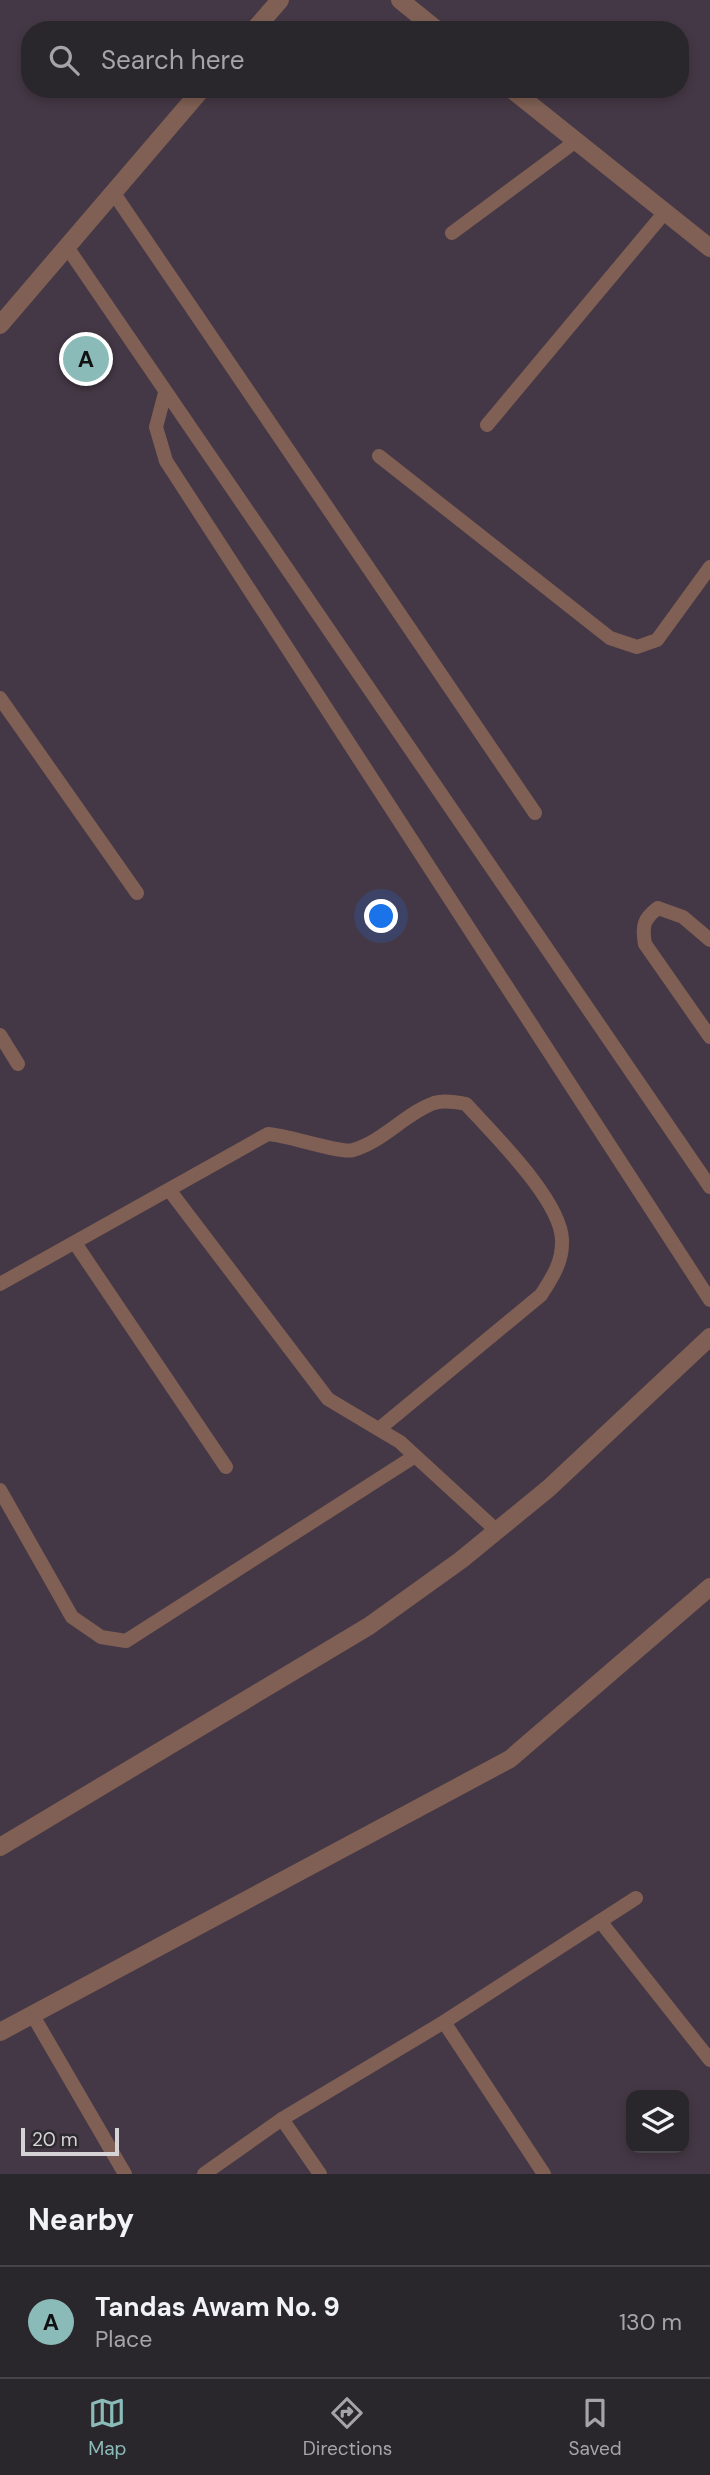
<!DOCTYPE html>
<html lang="en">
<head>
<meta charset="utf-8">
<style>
  :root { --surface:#29272b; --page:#312f33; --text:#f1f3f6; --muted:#a5a5a9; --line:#454447; --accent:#8bbbb9 }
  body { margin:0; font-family:"DM Sans",sans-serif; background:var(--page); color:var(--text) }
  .controls { position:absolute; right:21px; bottom:21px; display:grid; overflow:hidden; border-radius:14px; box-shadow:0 4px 10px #0003 }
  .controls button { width:63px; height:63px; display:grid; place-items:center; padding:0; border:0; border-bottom:2px solid var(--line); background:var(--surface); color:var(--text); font:35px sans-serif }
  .scale { position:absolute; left:21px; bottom:18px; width:98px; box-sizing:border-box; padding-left:7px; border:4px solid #d5d3d6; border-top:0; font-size:19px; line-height:24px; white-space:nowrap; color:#d5d3d6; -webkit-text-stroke:5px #2d2a2f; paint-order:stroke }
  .you { position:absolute; left:382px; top:917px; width:24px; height:24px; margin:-18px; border:5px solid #fff; border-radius:50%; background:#1a73e8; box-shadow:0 0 0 10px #1a73e833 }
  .badge { display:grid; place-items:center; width:46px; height:46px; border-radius:50%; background:var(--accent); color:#111; font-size:23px; font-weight:700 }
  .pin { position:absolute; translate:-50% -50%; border:4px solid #fff; box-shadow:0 2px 7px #0006 }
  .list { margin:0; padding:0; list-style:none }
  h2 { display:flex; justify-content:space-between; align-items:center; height:91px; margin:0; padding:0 28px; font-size:30px }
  h2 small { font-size:23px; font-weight:400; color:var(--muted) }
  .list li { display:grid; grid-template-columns:46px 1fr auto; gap:21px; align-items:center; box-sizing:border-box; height:112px; padding:0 28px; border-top:2px solid var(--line) }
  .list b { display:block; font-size:26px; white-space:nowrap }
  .list p { margin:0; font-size:23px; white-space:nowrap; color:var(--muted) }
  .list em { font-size:23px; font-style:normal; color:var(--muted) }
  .icon { flex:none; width:38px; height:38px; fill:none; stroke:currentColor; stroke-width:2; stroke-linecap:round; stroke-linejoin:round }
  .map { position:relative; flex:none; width:710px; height:2174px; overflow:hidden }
  .search { position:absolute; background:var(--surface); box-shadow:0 4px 10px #0003; left:21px; right:21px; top:21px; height:77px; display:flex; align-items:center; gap:18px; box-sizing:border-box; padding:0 24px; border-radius:28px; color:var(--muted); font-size:26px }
  .sheet { height:203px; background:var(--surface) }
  nav { display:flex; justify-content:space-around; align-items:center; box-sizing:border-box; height:98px; border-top:2px solid var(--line); background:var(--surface); font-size:19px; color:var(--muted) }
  nav a { display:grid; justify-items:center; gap:4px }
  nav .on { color:var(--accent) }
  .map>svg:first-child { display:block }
  .industrial { fill:#453846; fill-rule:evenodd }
  .building { fill:#565259; stroke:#817c83; stroke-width:2 }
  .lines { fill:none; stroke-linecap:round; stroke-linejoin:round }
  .service { stroke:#806054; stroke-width:14 }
  .minor { stroke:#806054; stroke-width:18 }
</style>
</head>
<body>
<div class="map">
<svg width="710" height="2174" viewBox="0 0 710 2174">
  <rect width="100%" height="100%" fill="#373439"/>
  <path class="industrial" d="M0 0H710V2174H0ZM30 30H680V89H30ZM631 2095H684V2148H631Z"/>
  <polygon class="building" points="95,336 111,363 78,382 62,355"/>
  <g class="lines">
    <g class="service">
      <polyline points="113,192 535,813"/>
      <polyline points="452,233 576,141"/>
      <polyline points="67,247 710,1187"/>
      <polyline points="165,393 156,427 166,461 710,1300"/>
      <polyline points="487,425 665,212"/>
      <polyline points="379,456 610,638 637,647 657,640 710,567"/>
      <polyline points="0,698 137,893"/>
      <path d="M710 940 683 917 658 908C643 919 642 927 645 944L710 1037"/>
      <polyline points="0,1035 18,1064"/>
      <polyline points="170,1191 328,1399 400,1442 497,1531"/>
      <polyline points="75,1243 226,1467"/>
      <path d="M0 1284 268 1134C288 1135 341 1154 353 1150 384 1141 406 1113 434 1103 444 1100 456 1102 466 1104 493 1134 561 1200 562 1240 563 1262 552 1278 541 1295L379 1429"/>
      <polyline points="0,1490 72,1617 101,1637 126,1641 415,1456"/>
      <polyline points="600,1921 710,2060"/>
      <polyline points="32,2014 125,2174"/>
      <polyline points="444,2022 544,2174"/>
      <polyline points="282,2119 320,2174"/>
      <polyline points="204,2174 282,2119 444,2022 636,1898"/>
    </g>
    <g class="minor">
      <polyline points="400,0 437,30"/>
      <polyline points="254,30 280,0"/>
      <polyline points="511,89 710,248"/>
      <polyline points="0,325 202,89"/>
      <polyline points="0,1847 369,1626 461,1560 549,1488 710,1337"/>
      <polyline points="0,2032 510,1759 710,1587"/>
    </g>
  </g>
</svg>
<div class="controls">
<button><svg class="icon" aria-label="layers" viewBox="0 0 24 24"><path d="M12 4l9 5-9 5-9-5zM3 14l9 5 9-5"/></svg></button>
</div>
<div class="scale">20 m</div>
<div class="you"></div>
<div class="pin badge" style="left:86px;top:359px">A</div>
<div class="search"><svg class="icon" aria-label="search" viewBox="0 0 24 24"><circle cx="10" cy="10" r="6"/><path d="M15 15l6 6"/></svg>Search here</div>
</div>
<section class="sheet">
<h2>Nearby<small></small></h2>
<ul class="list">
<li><span class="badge">A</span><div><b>Tandas Awam No. 9</b><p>Place</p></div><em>130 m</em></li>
</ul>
</section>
<nav>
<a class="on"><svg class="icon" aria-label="map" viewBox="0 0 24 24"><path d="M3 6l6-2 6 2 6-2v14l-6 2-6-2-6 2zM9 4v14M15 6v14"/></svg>Map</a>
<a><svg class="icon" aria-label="directions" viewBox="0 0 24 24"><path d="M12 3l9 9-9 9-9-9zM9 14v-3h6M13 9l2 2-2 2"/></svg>Directions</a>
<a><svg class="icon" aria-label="saved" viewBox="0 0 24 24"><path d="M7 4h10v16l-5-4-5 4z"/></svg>Saved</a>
</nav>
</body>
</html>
